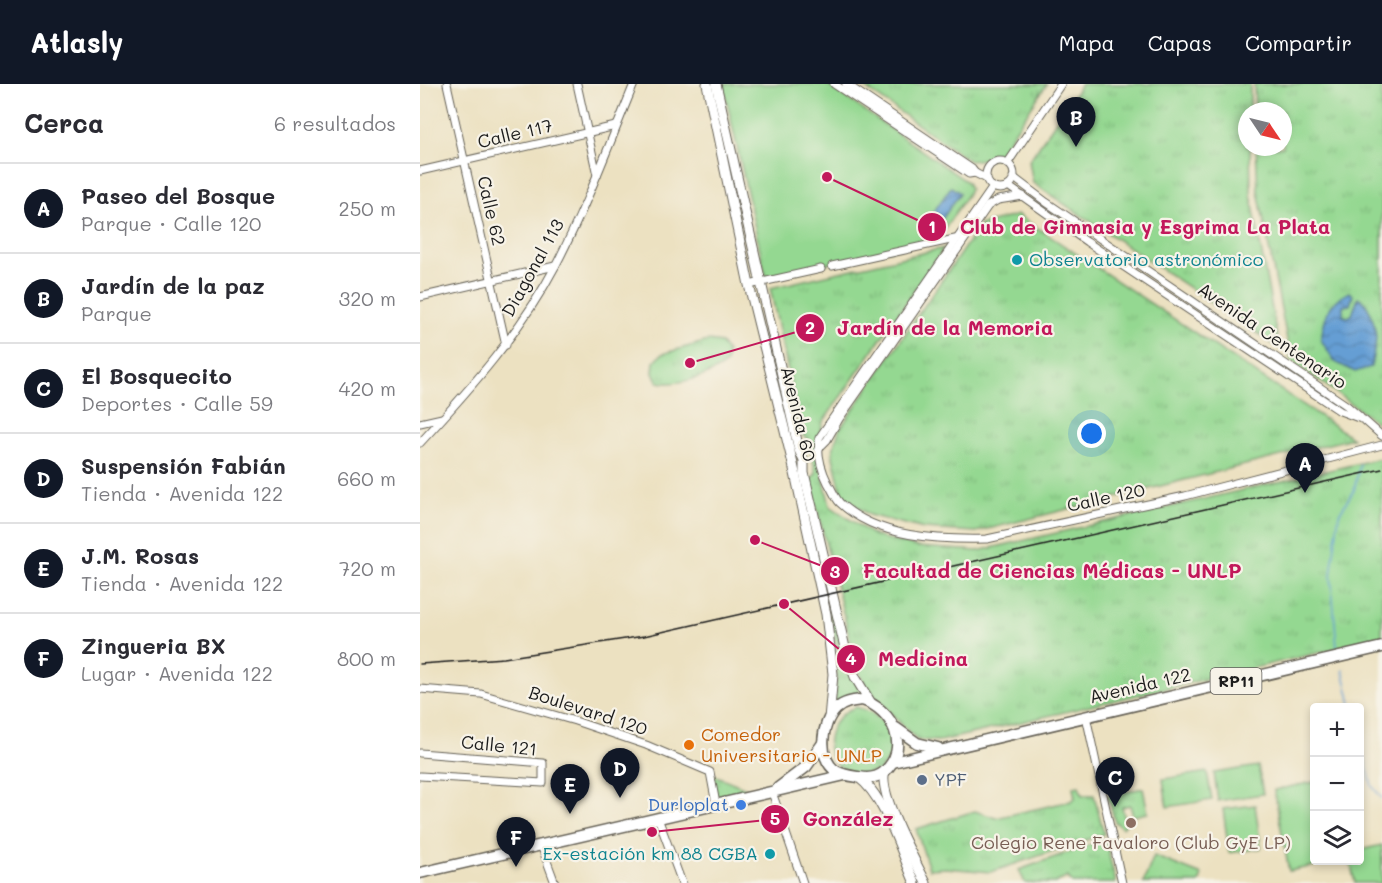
<!DOCTYPE html>
<html lang="es">
<head>
<meta charset="utf-8">
<style>
  :root { --surface:#fff; --page:#f7f7f7; --text:#2b2b33; --muted:#7c7c81; --line:#e1e1e2; --accent:#111827 }
  body { margin:0; font-family:Mali,sans-serif; background:var(--page); color:var(--text) }
  .controls { position:absolute; right:18px; bottom:18px; display:grid; overflow:hidden; border-radius:6px; box-shadow:0 3px 9px #0003 }
  .controls button { width:54px; height:54px; display:grid; place-items:center; padding:0; border:0; border-bottom:2px solid var(--line); background:var(--surface); color:var(--text); font:30px sans-serif }
  .compass { position:absolute; left:818px; top:18px; width:54px; height:54px; border-radius:50%; background:var(--surface); box-shadow:0 3px 9px #0003; rotate:125deg }
  .you { position:absolute; left:672px; top:350px; width:21px; height:21px; margin:-15px; border:4px solid #fff; border-radius:50%; background:#1a73e8; box-shadow:0 0 0 9px #1a73e833 }
  .badge { display:grid; place-items:center; width:39px; height:39px; border-radius:50%; background:var(--accent); color:#fff; font-size:20px; font-weight:700 }
  .pin { position:absolute; translate:-50% -50px; filter:drop-shadow(0 2px 3px #0008) }
  .pin::after { content:''; position:absolute; top:32px; width:21px; height:18px; background:inherit; clip-path:polygon(0 0,100% 0,50% 100%) }
  .list { margin:0; padding:0; list-style:none }
  h2 { display:flex; justify-content:space-between; align-items:center; height:78px; margin:0; padding:0 24px; font-size:26px }
  h2 small { font-size:20px; font-weight:400; color:var(--muted) }
  .list li { display:grid; grid-template-columns:39px 1fr auto; gap:18px; align-items:center; box-sizing:border-box; height:90px; padding:0 24px; border-top:2px solid var(--line) }
  .list b { display:block; font-size:22px; white-space:nowrap }
  .list p { margin:0; font-size:20px; white-space:nowrap; color:var(--muted) }
  .list em { font-size:20px; font-style:normal; color:var(--muted) }
  .icon { flex:none; width:33px; height:33px; fill:none; stroke:currentColor; stroke-width:2; stroke-linecap:round; stroke-linejoin:round }
  .map { position:relative; flex:none; width:962px; height:799px; overflow:hidden }
  header { display:flex; align-items:center; gap:36px; box-sizing:border-box; height:84px; padding:0 30px; background:var(--accent); color:#fff }
  header strong { font-size:28px }
  nav { display:flex; gap:33px; margin-inline-start:auto; font-size:21px }
  main { display:flex }
  aside { flex:1; background:var(--surface) }
  .map>svg:first-child { display:block }
  .grass { fill:url(#grass-tufts); stroke:#587a56; stroke-width:1.5 }
  .garden { fill:#94d891; stroke:#587a56; stroke-width:1.5; fill-rule:evenodd }
  .water { fill:url(#water-waves); stroke:#405d78; stroke-width:1.5 }
  .lines { fill:none; stroke-linecap:round; stroke-linejoin:round }
  .stream { stroke:#659ed4; stroke-width:1.5 }
  .minor-casing { stroke:#656156; stroke-width:9 }
  .major-casing { stroke:#656156; stroke-width:11 }
  .highway-casing { stroke:#656156; stroke-width:13 }
  .minor { stroke:#fff; stroke-width:7 }
  .major { stroke:#fff; stroke-width:9 }
  .highway { stroke:#fff; stroke-width:10 }
  .tram { stroke:#1c1c1c; stroke-width:1.5 }
  .culture-dot { fill:#0f9aa8; stroke:#f7f3e8; stroke-width:2 }
  .food-dot { fill:#e8710a; stroke:#f7f3e8; stroke-width:2 }
  .service-dot { fill:#5c6f8a; stroke:#f7f3e8; stroke-width:2 }
  .shop-dot { fill:#3f7fe0; stroke:#f7f3e8; stroke-width:2 }
  .education-dot { fill:#8d6e63; stroke:#f7f3e8; stroke-width:2 }
  .labels { text-anchor:middle; stroke-width:4.5; stroke-linejoin:round; paint-order:stroke }
  .shield { fill:#f7f3e8; stroke:#5e5c59; stroke-width:1.5 }
  .shield-label { font-size:16px; font-weight:bold; fill:#1c1c1c }
  .street-label { font-size:18px; fill:#1c1c1c; stroke:#f7f3e8 }
  .culture-label { font-size:18px; fill:#0d838f; stroke:#f7f3e8; text-anchor:start }
  .food-label { font-size:18px; fill:#c56008; stroke:#f7f3e8; text-anchor:start }
  .service-label { font-size:18px; fill:#4e5e75; stroke:#f7f3e8; text-anchor:start }
  .shop-label { font-size:18px; fill:#366cbe; stroke:#f7f3e8; text-anchor:end }
  .education-label { font-size:18px; fill:#785e54; stroke:#f7f3e8 }
  .leader { fill:none; stroke:#c2185b; stroke-width:2 }
  .callout-dot { fill:#c2185b; stroke:#f7f3e8; stroke-width:2 }
  .mark-label { font-size:18px; text-anchor:middle; font-weight:bold; fill:#fff }
  .callout-label { font-size:20px; text-anchor:middle; font-weight:bold; fill:#c2185b; stroke:#f7f3e8; stroke-width:4.5; stroke-linejoin:round; paint-order:stroke }
</style>
</head>
<body>
<header>
<strong>Atlasly</strong>
<nav><a>Mapa</a><a>Capas</a><a>Compartir</a></nav>
</header>
<main>
<aside>
<h2>Cerca<small>6 resultados</small></h2>
<ul class="list">
<li><span class="badge">A</span><div><b>Paseo del Bosque</b><p>Parque · Calle 120</p></div><em>250 m</em></li>
<li><span class="badge">B</span><div><b>Jardín de la paz</b><p>Parque</p></div><em>320 m</em></li>
<li><span class="badge">C</span><div><b>El Bosquecito</b><p>Deportes · Calle 59</p></div><em>420 m</em></li>
<li><span class="badge">D</span><div><b>Suspensión Fabián</b><p>Tienda · Avenida 122</p></div><em>660 m</em></li>
<li><span class="badge">E</span><div><b>J.M. Rosas</b><p>Tienda · Avenida 122</p></div><em>720 m</em></li>
<li><span class="badge">F</span><div><b>Zingueria BX</b><p>Lugar · Avenida 122</p></div><em>800 m</em></li>
</ul>
</aside>
<div class="map">
<svg width="962" height="799" viewBox="0 0 962 799">
  <defs>
    <pattern id="grass-tufts" width="24" height="20" patternUnits="userSpaceOnUse" patternTransform="scale(1.5)"><rect width="24" height="20" fill="#94d891"/><path d="M3 7l-1-3M5 7V3M7 7l1-3M15 17l-1-3M17 17v-4M19 17l1-3" fill="none" stroke="#7fb97c"/></pattern>
    <pattern id="water-waves" width="16" height="10" patternUnits="userSpaceOnUse" patternTransform="scale(1.5)"><rect width="16" height="10" fill="#659ed4"/><path d="M0 5q4-4 8 0t8 0" fill="none" stroke="#5280ab"/></pattern>
  </defs>
  <rect width="100%" height="100%" fill="#f7f3e8"/>
  <filter id="ink" filterUnits="userSpaceOnUse"><feTurbulence type="fractalNoise" baseFrequency=".0167" numOctaves="2"/><feDisplacementMap in="SourceGraphic" scale="12" xChannelSelector="R" yChannelSelector="G"/><feConvolveMatrix kernelMatrix="1 2 1 2 8 2 1 2 1" color-interpolation-filters="sRGB"/></filter>
  <filter id="wash" filterUnits="userSpaceOnUse"><feTurbulence type="fractalNoise" baseFrequency=".008" numOctaves="4" result="noise"/><feDisplacementMap in="SourceGraphic" scale="24" xChannelSelector="R" yChannelSelector="G"/><feGaussianBlur stdDeviation="1.35" result="paint"/><feColorMatrix in="noise" values="0 0 0 0 0 0 0 0 0 0 0 0 0 0 0 0 0 1.4 0 .05"/><feComposite in="paint" operator="in"/></filter>
  <g filter="url(#wash)">
    <rect width="100%" height="100%" fill="#ece1c1"/>
    <g class="grass">
      <polygon points="440,0 627,0 577,73 550,77"/>
      <polygon points="661,0 830,0 830,27 827,27 827,63 830,63 831,110 859,264 613,99 609,77"/>
      <polygon points="834,0 962,0 962,342 871,276 838,107 836,63 863,63 863,27 835,27"/>
      <polygon points="598,131 933,354 556,448 504,445 449,431 422,411 412,369 419,346 560,141"/>
      <polygon points="524,164 403,338 396,363 410,422 455,452 497,463 558,467 962,374 962,554 520,657 497,656 448,606 438,587 390,397 396,389 388,355 382,351 350,204"/>
      <path d="M288 257 301 259 307 268 306 279C292 292 257 302 238 298L233 289 234 278 242 270Z"/>
      <polygon points="410,515 442,612 429,613 415,620 418,569 407,516"/>
      <path d="M436 623C455 627 482 648 471 671 468 677 463 682 460 687 452 688 443 691 436 690 395 682 404 633 436 623Z"/>
      <polygon points="294,691 338,709 297,718"/>
      <polygon points="659,702 662,711 674,711 684,750 571,788 526,784 509,785 496,745 555,727 576,734 651,717 655,714 653,703"/>
      <polygon points="723,704 728,729 713,732 710,721 702,723 706,740 703,744 695,738 688,712"/>
      <polygon points="685,755 696,799 652,799 648,793 635,799 605,799 599,786"/>
    </g>
    <g class="garden">
      <path d="M303 0H406L547 98 550 105 547 111 518 155 346 193ZM531 103 540 109 514 146 506 141Z"/>
      <polygon points="838,682 843,710 798,717 794,689"/>
      <polygon points="787,688 792,716 747,723 743,695"/>
      <polygon points="894,698 894,776 919,777 869,787 854,706"/>
      <polygon points="835,721 841,764 809,769 803,725"/>
      <polygon points="962,761 962,799 935,799 930,777 940,776 940,766"/>
      <polygon points="734,772 782,791 779,799 723,799"/>
    </g>
    <g class="water">
      <polygon points="531,103 540,109 514,147 505,140"/>
      <path d="M929 208 933 211 930 221 923 222V232L928 233 932 231 938 213C950 220 955 240 956 253 956 262 952 274 951 283L935 288 915 278 901 256C905 231 906 221 929 208Z"/>
    </g>
    <g class="lines">
      <g class="stream">
        <polyline points="917,563 911,491 919,430 934,406 940,380"/>
        <polyline points="923,586 932,624"/>
        <polyline points="940,657 952,702 962,714"/>
      </g>
    </g>
  </g>
  <g filter="url(#ink)">
    <g class="lines">
      <g class="minor-casing">
        <g id="minor">
          <polyline points="27,0 86,261"/>
          <polyline points="157,0 177,91"/>
          <polyline points="414,0 549,90 555,89 567,95"/>
          <polyline points="426,0 552,85 555,89"/>
          <circle cx="580" cy="91" r="14"/>
          <polyline points="587,80 641,0"/>
          <polyline points="0,87 196,42"/>
          <polyline points="593,93 626,118 926,321 940,333"/>
          <polyline points="588,102 667,158 920,327 944,336 962,352"/>
          <path d="M573 103 399 354C397 370 401 385 408 399 412 405 415 414 420 419 457 454 519 456 567 455L765 412 962 361"/>
          <polyline points="412,182 535,155"/>
          <polyline points="329,201 401,185"/>
          <polyline points="0,213 135,182"/>
          <polyline points="0,339 22,334"/>
          <path d="M0 359C51 304 101 248 136 181 166 123 189 61 214 0"/>
          <polyline points="398,365 407,356 419,335 568,122 578,116 603,112"/>
          <polyline points="0,605 61,610 155,637 226,661 290,688 296,720"/>
          <polyline points="666,632 702,799"/>
          <polyline points="0,669 123,679 123,699 0,692"/>
          <polyline points="352,708 383,799"/>
          <polyline points="238,734 262,799"/>
          <polyline points="121,761 135,799"/>
        </g>
      </g>
      <g class="major-casing">
        <g id="major">
          <polyline points="287,0 329,201 373,380 406,530 413,590 409,635"/>
          <polyline points="296,0 379,366 384,377 384,389 426,568 435,593 451,619"/>
          <path d="M465 687C457 709 495 776 506 799"/>
          <path d="M438 693C465 712 481 768 495 799"/>
        </g>
      </g>
      <g class="highway-casing">
        <g id="highway">
          <path d="M442 616C473 625 491 664 464 688 457 694 448 695 438 693 431 692 423 691 416 687 397 674 401 639 416 625 424 618 432 617 442 616Z"/>
          <polyline points="476,644 497,659 518,664"/>
          <polyline points="473,678 962,563"/>
          <polyline points="358,704 386,683 403,659"/>
          <polyline points="0,789 425,691"/>
        </g>
      </g>
      <use href="#minor" class="minor"/>
      <use href="#major" class="major"/>
      <use href="#highway" class="highway"/>
      <polyline class="tram" points="0,580 84,574 224,552 962,385"/>
    </g>
  </g>
  <g class="culture-dot">
    <circle cx="597" cy="176" r="6"/>
    <circle cx="350" cy="770" r="6"/>
  </g>
  <circle class="food-dot" cx="269" cy="661" r="6"/>
  <circle class="service-dot" cx="502" cy="696" r="6"/>
  <circle class="shop-dot" cx="321" cy="721" r="6"/>
  <circle class="education-dot" cx="711" cy="739" r="6"/>
  <g class="labels">
    <rect class="shield" x="790.5" y="584" width="51" height="26" rx="4.5"/>
    <g class="shield-label">
      <text x="816" y="603">RP11</text>
    </g>
    <g class="street-label">
      <text transform="translate(95 50) rotate(-13)" y="6">Calle 117</text>
      <text transform="translate(71 127) rotate(77)" y="6">Calle 62</text>
      <text transform="translate(113 184) rotate(-61)" y="6">Diagonal 113</text>
      <text transform="translate(852 252) rotate(34)" y="6">Avenida Centenario</text>
      <text transform="translate(378 330) rotate(76)" y="6">Avenida 60</text>
      <text transform="translate(686 414) rotate(-12)" y="6">Calle 120</text>
      <text transform="translate(720 602) rotate(-13)" y="6">Avenida 122</text>
      <text transform="translate(168 627) rotate(18)" y="6">Boulevard 120</text>
      <text transform="translate(79 662) rotate(6)" y="6">Calle 121</text>
    </g>
    <g class="culture-label">
      <text x="609" y="182">Observatorio astronómico</text>
      <text x="338" y="776" text-anchor="end">Ex-estación km 88 CGBA</text>
    </g>
    <g class="food-label">
      <text x="281" y="657">Comedor<tspan x="281" dy="21">Universitario - UNLP</tspan></text>
    </g>
    <g class="service-label">
      <text x="514" y="702">YPF</text>
    </g>
    <g class="shop-label">
      <text x="309" y="727">Durloplat</text>
    </g>
    <g class="education-label">
      <text x="711" y="765">Colegio Rene Favaloro (Club GyE LP)</text>
    </g>
  </g>
  <path class="leader" d="M407 93L512 143M270 279L390 244M335 456L415 487M364 520L431 575M232 748L355 735"/>
  <g class="callout-dot">
    <circle cx="407" cy="93" r="6"/>
    <circle cx="270" cy="279" r="6"/>
    <circle cx="335" cy="456" r="6"/>
    <circle cx="364" cy="520" r="6"/>
    <circle cx="232" cy="748" r="6"/>
    <circle cx="512" cy="143" r="15"/>
    <circle cx="390" cy="244" r="15"/>
    <circle cx="415" cy="487" r="15"/>
    <circle cx="431" cy="575" r="15"/>
    <circle cx="355" cy="735" r="15"/>
  </g>
  <g class="mark-label">
    <text x="512" y="149">1</text>
    <text x="390" y="250">2</text>
    <text x="415" y="494">3</text>
    <text x="431" y="581">4</text>
    <text x="355" y="741">5</text>
  </g>
  <g class="callout-label">
    <text x="725" y="150">Club de Gimnasia y Esgrima La Plata</text>
    <text x="525" y="251">Jardín de la Memoria</text>
    <text x="632" y="494">Facultad de Ciencias Médicas - UNLP</text>
    <text x="503" y="582">Medicina</text>
    <text x="428" y="742">González</text>
  </g>
</svg>
<div class="controls">
<button>+</button>
<button>−</button>
<button><svg class="icon" aria-label="layers" viewBox="0 0 24 24"><path d="M12 4l9 5-9 5-9-5zM3 14l9 5 9-5"/></svg></button>
</div>
<svg class="compass" viewBox="-18 -18 36 36"><path d="M0-13l5 13h-10z" fill="#e53935"/><path d="M0 13l5-13h-10z" fill="#7c7c81"/></svg>
<div class="you"></div>
<div class="pin badge" style="left:885px;top:409px">A</div>
<div class="pin badge" style="left:656px;top:63px">B</div>
<div class="pin badge" style="left:695px;top:723px">C</div>
<div class="pin badge" style="left:200px;top:714px">D</div>
<div class="pin badge" style="left:150px;top:730px">E</div>
<div class="pin badge" style="left:96px;top:783px">F</div>
</div>
</main>
</body>
</html>
